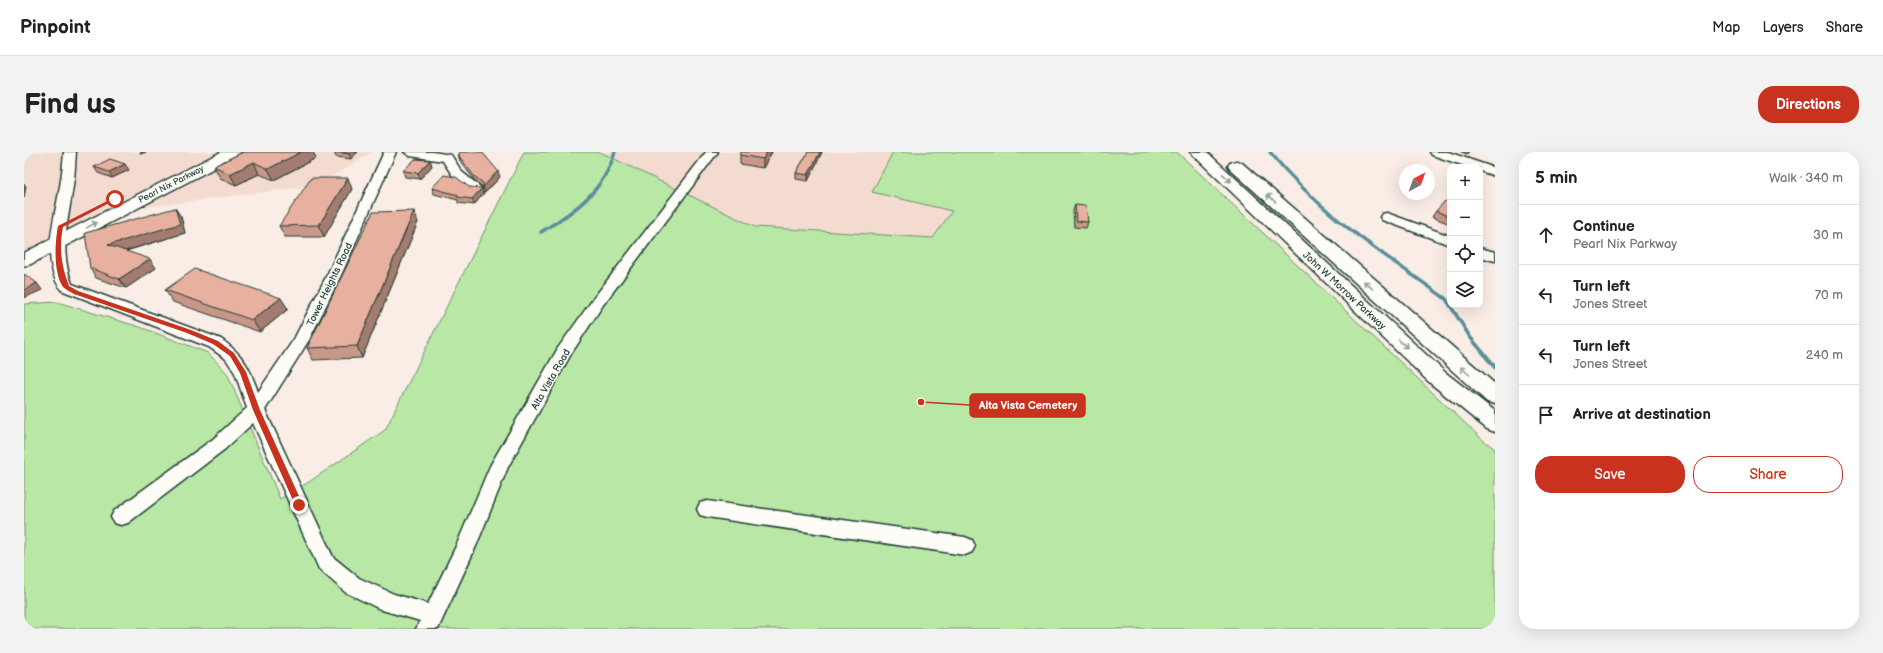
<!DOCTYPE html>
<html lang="en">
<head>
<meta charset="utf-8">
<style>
  :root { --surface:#fff; --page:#f2f2f2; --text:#222; --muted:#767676; --line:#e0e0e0; --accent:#c8321e }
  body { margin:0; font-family:"Balsamiq Sans",sans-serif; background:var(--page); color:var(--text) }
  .controls { position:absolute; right:12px; top:12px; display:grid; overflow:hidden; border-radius:8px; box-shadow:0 4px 16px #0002 }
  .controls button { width:36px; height:36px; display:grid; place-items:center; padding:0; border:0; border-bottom:1px solid var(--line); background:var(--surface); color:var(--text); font:20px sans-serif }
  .compass { position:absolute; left:1375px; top:12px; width:36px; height:36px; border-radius:50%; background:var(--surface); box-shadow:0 4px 16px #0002; rotate:41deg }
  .stop { position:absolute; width:12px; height:12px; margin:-9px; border:3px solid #c8321e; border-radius:50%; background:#fff }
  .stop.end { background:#c8321e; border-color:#fff; box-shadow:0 1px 4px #0008 }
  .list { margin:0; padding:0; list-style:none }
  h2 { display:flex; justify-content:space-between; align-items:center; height:52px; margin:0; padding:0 16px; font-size:17px }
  h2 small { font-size:13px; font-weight:400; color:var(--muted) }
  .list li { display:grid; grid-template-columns:26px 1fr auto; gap:12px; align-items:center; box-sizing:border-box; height:60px; padding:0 16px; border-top:1px solid var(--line) }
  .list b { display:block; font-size:15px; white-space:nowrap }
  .list p { margin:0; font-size:13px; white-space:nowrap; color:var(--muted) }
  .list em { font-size:13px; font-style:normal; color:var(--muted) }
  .actions { display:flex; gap:8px; padding:12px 16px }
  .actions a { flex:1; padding:9px 0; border:1px solid var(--accent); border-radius:16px; text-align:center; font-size:14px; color:var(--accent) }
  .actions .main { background:var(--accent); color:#fff }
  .icon { flex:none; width:22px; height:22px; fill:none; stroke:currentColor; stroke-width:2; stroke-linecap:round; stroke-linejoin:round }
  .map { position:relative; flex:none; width:1471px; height:477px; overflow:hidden; border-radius:16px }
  header { display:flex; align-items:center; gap:24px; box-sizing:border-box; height:56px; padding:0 20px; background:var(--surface); border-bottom:1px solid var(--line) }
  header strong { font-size:19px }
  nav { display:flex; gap:22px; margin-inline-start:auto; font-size:14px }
  .intro { display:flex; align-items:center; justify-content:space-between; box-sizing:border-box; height:96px; padding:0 24px }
  h1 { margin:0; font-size:28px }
  .button { padding:10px 18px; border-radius:16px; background:var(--accent); color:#fff; font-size:14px; font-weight:700 }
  main { display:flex; gap:24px; padding:0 24px }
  aside { flex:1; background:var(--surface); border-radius:16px; box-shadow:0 4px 16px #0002 }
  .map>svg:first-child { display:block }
  .built { fill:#f4dbd0 }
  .green { fill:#b9e7a6; stroke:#6c926d }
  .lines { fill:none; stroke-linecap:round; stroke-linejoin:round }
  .stream-far1 { stroke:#588f9b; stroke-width:3.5 }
  .stream { stroke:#588f9b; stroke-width:4.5 }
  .minor-casing { stroke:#1f3d34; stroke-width:3 }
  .major-casing { stroke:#1f3d34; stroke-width:3 }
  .minor { fill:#fdfcf7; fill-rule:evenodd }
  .major { fill:#fdfcf7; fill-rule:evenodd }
  .wall { fill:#c89788; stroke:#1f3d34 }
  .shaded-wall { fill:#a27b6f; stroke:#1f3d34 }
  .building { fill:#e8b09e; stroke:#1f3d34 }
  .oneway { stroke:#8e9c96 }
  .route { fill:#c8321e }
  .labels { text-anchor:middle; stroke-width:3; stroke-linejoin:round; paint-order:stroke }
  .far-street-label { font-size:9px; fill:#1f3d34; stroke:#fdfcf7 }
  .street-label { font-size:10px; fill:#1f3d34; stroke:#fdfcf7 }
  .leader { fill:none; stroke:#c8321e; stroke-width:1.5 }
  .callout-dot { fill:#c8321e; stroke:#fdfcf7; stroke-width:1.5 }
  .callout { fill:#c8321e; stroke:#c8321e; stroke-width:1.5 }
  .callout-label { font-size:11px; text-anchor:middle; font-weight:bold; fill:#fff }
</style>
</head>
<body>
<header>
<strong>Pinpoint</strong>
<nav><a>Map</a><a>Layers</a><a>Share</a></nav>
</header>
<div class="intro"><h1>Find us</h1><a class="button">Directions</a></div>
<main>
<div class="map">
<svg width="1471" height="477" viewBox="0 0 1471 477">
  <rect width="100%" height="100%" fill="#f9ede5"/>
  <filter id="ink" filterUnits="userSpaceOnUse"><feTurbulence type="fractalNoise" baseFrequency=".025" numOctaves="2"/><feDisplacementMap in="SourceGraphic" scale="8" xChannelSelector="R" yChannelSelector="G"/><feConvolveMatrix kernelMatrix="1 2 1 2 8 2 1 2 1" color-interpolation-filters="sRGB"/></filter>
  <g filter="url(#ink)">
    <g class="built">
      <polygon points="0,0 349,0 294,33 108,57 0,112"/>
      <polygon points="576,0 869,0 848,40 928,59 909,86 731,75"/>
    </g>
    <polygon class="green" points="500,0 576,0 731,75 909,86 928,59 848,40 869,0 1153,0 1460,289 1471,297 1471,477 0,477 0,152 33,150 116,175 184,201 203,221 256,347 285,330 361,278"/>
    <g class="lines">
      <g class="stream-far1">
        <path d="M1246 0C1297 63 1357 100 1422 147L1426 153"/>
        <path d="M517 80C550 60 580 39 591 0"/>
        <polyline points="1426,153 1446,185 1462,204"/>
      </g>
      <polyline class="stream" points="1461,203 1471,215"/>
      <g class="minor-casing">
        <g id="minor">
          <path d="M40 0H52C51 11 51 23 49 34 44 71 35 96 48 132L197 187C220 204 225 214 234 240L270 187 304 121 360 0H372L318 121 285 188 241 258 309 405 335 426 370 442 404 452 433 392 466 314 534 196 569 147 682 0H694L579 153 547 202 484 315 453 392 414 477H392L396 469 358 458 321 440 295 417 229 271 201 297 104 371 97 373 90 371 87 365 90 359 189 287 223 256 211 221 202 207 185 195 37 138C16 107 31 67 36 34 38 23 39 11 40 0Z"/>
          <path d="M380 0H409L427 3 438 20 460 38 459 41C443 45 426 21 419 9L386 4Z"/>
          <polygon points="1406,0 1424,0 1471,16 1471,24 1456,19 1456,15 1444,15 1408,3"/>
          <polygon points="1363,61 1426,84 1426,93 1358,68 1356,65 1358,62"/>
          <polygon points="1456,96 1471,100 1471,109 1456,105"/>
          <polygon points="683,349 941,385 948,388 951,394 948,400 941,403 683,365 676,363 673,357 676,351"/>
        </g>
      </g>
      <g class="major-casing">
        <g id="major">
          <polygon points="197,0 217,0 215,3 7,112 0,114 0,101"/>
          <polygon points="1166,0 1183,0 1422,221 1471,259 1471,280 1463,277 1406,231"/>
          <polygon points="1212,9 1218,11 1471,232 1471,252 1463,250 1206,17 1204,14 1206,11"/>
        </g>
      </g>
      <use href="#minor" class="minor"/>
      <use href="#major" class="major"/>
    </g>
    <g class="wall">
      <polygon points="219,0 292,6 250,28 235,22 212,33 196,26 190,14"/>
      <polygon points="310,0 334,0 327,7 312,5"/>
      <polygon points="748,0 739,16 716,12 716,3"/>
      <polygon points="784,0 798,0 784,29 772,27 772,21"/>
      <polygon points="1437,0 1445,0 1443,2"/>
      <polygon points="434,1 476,25 461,41 460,36 452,30 436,9 434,3 435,3"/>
      <polygon points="406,8 408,14 396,27 381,25 379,19"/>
      <polygon points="70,15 105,18 88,26 74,21"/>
      <polygon points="445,35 459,42 450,53 434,51 434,48 410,42 408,36"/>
      <polygon points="328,37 300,85 261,85 255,74"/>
      <polygon points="1426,51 1426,72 1408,65 1412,59"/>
      <polygon points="1051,53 1064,70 1062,76 1050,75 1049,59"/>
      <polygon points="151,56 157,65 161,81 102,99 132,116 102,136 72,126 66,116"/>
      <polygon points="394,70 338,206 289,208 283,196"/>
      <polygon points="141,138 264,157 236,180 149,150"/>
    </g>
    <g class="shaded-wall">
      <polygon points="116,0 122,0 117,2"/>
      <polygon points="277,0 289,0 292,6 250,28 244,17"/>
      <polygon points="327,0 334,0 327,7 325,2"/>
      <polygon points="743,0 748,0 739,16 739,7"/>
      <polygon points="796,0 798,0 784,29 784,23"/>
      <polygon points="406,8 408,14 396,27 394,21"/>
      <polygon points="230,10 235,22 212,33 206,22"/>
      <polygon points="101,12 105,18 88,26 85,20"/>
      <polygon points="474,19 476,25 461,41 459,35"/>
      <polygon points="324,26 328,37 300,85 295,73"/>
      <polygon points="0,32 2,34 0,46"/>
      <polygon points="458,36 459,42 450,53 448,47"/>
      <polygon points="151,56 157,65 161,81 91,102 84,93"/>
      <polygon points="390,59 394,70 338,206 333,194"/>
      <polygon points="126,107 132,116 102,136 95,127"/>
      <polygon points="13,131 18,138 0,146 0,138"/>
      <polygon points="257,146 264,157 236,180 228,168"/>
    </g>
    <g class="building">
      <polygon points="219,0 277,0 244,17 230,10 206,22 190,14"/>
      <polygon points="310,0 327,0 325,2"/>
      <polygon points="437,0 458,0 474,19 459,35 459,31 450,24 434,3 436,3 434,1"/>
      <polygon points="717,0 743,0 739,7 716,3"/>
      <polygon points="784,0 796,0 784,23 772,21"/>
      <polygon points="86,7 101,12 85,20 70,15"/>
      <polygon points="391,7 406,8 394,21 379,19"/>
      <polygon points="420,23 432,25 445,35 458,36 448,47 433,45 434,43 408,36"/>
      <polygon points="287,26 324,26 295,73 255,74"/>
      <polygon points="1421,49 1426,51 1426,65 1412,59"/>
      <polygon points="1051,53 1062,54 1064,70 1052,69"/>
      <polygon points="151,56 156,72 84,93 126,107 95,127 66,116 61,81"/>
      <polygon points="390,59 333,194 283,196 349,60"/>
      <polygon points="171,117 257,146 228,168 141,138"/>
      <polygon points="0,122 13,131 0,138"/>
    </g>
    <defs><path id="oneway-shaft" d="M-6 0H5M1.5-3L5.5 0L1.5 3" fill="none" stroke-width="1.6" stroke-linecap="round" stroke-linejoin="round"/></defs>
    <g class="oneway">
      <use href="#oneway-shaft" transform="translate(1203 26) rotate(43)"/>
      <use href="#oneway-shaft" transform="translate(1247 46) rotate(-138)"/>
      <use href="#oneway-shaft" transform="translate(68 73) rotate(-28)"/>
      <use href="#oneway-shaft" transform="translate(1344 133) rotate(-138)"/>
      <use href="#oneway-shaft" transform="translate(1379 192) rotate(43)"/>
      <use href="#oneway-shaft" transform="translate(1441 219) rotate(-138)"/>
    </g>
  </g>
  <path class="route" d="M89 46 93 47 39 75C35 96 37 113 45 134L54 139 167 178 194 189 210 201 222 220 236 258 279 353 278 355H272L271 353 229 258 216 221 206 204 189 192 163 181 50 142C47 140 42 138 39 135 29 120 31 90 34 74Z"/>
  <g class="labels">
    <g class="far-street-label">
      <text transform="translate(147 32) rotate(-27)" y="3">Pearl Nix Parkway</text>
    </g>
    <g class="street-label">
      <text transform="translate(305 132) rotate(-64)" y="4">Tower Heights Road</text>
      <text transform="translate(1321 138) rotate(43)" y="4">John W Morrow Parkway</text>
      <text transform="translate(526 227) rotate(-60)" y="4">Alta Vista Road</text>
    </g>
  </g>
  <path class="leader" d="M897 250L946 253"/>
  <circle class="callout-dot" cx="897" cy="250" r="4"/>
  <rect class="callout" x="946" y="242" width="115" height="23" rx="4"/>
  <g class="callout-label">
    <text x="1004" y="257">Alta Vista Cemetery</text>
  </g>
</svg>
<div class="controls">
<button>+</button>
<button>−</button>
<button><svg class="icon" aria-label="locate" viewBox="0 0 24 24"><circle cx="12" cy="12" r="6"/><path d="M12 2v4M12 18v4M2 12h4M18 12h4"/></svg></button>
<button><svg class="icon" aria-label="layers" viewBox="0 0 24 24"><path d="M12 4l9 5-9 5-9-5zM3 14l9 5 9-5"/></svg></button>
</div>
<svg class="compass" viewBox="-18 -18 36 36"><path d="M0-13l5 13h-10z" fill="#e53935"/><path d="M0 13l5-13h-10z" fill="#767676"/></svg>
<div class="stop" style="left:91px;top:47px"></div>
<div class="stop end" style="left:275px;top:353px"></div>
</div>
<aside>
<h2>5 min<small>Walk · 340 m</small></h2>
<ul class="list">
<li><svg class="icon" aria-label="ahead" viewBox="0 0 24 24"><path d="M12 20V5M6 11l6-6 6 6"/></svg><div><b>Continue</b><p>Pearl Nix Parkway</p></div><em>30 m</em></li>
<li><svg class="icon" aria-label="left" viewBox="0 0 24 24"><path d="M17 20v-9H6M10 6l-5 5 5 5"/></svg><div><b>Turn left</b><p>Jones Street</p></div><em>70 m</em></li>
<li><svg class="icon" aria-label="left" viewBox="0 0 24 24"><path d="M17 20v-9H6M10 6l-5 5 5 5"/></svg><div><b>Turn left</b><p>Jones Street</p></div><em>240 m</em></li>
<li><svg class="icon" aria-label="arrive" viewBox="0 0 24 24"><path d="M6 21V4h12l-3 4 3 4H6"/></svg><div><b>Arrive at destination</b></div></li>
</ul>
<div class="actions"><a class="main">Save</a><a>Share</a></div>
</aside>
</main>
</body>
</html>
